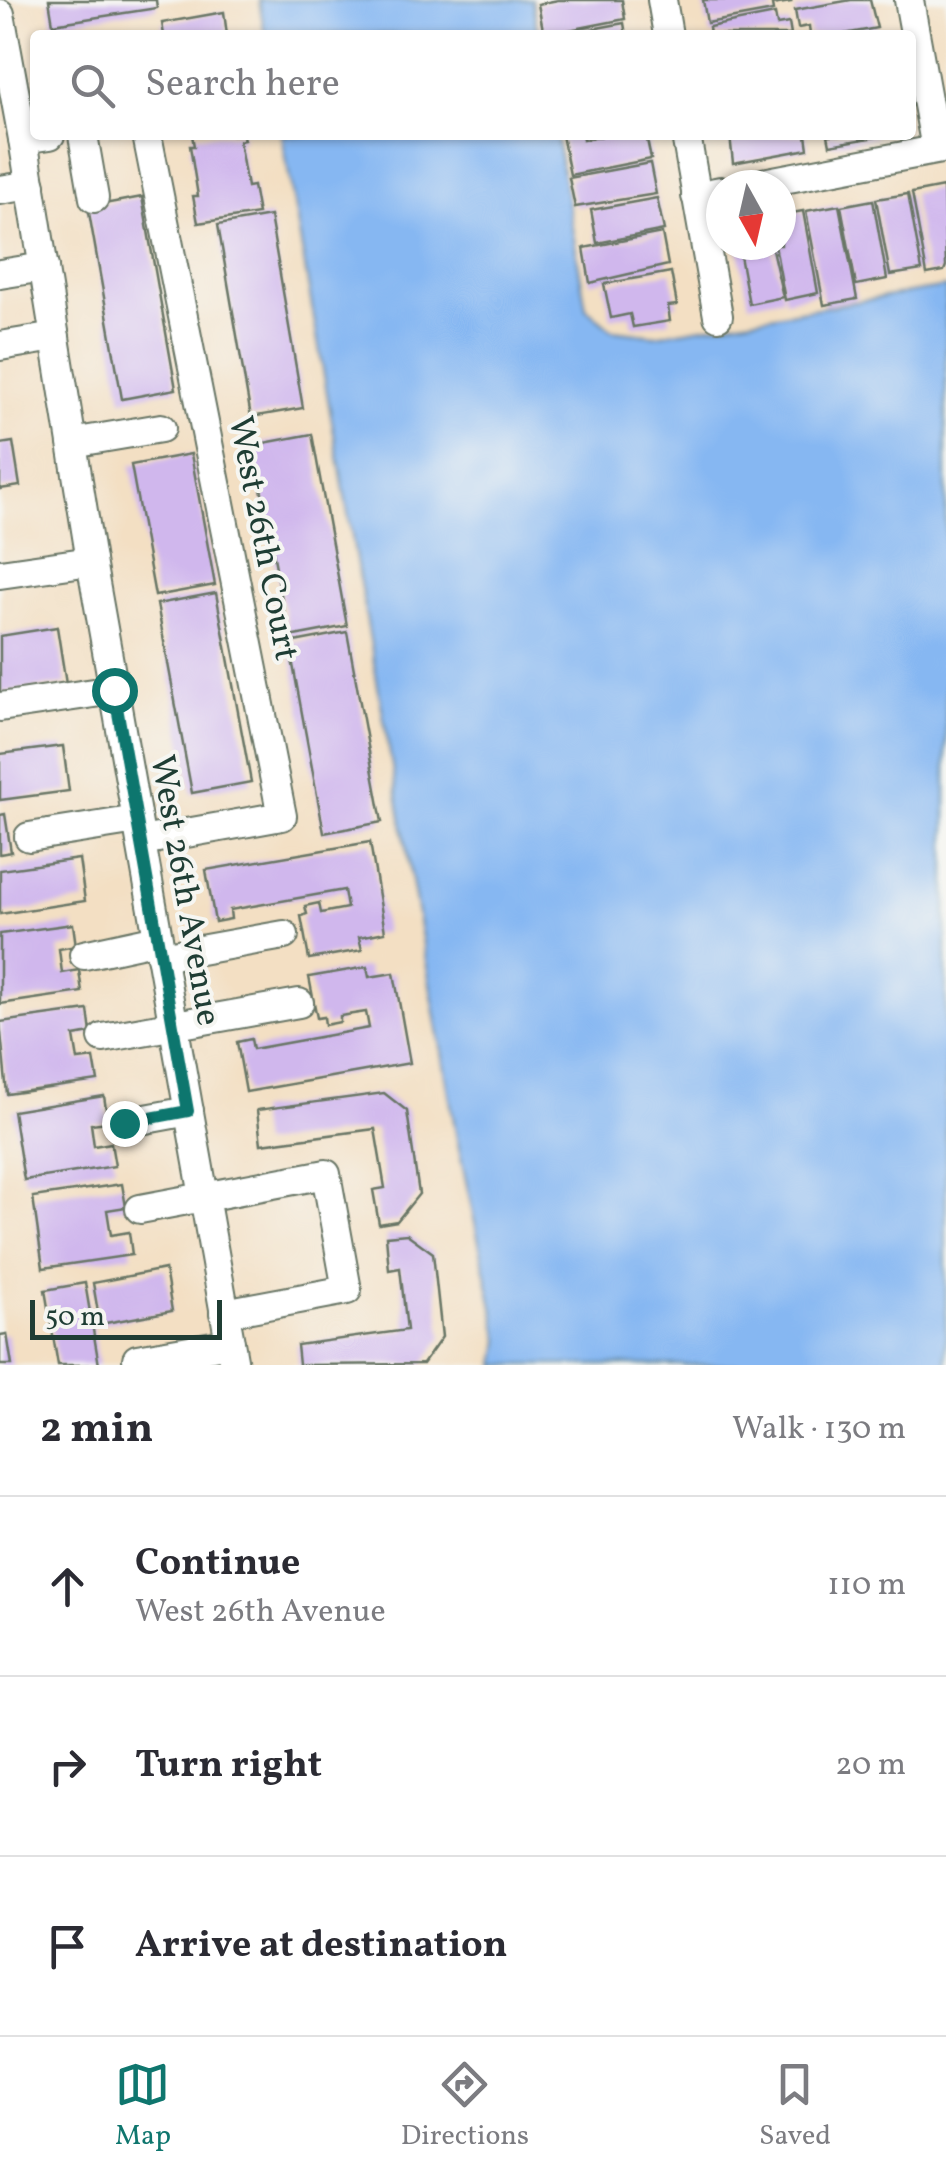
<!DOCTYPE html>
<html lang="en">
<head>
<meta charset="utf-8">
<style>
  :root { --surface:#fff; --page:#f2f2f3; --text:#2b2b33; --muted:#7c7c81; --line:#e1e1e2; --accent:#0f766e }
  body { margin:0; font-family:Vollkorn,serif; background:var(--page); color:var(--text) }
  .compass { position:absolute; left:706px; top:170px; width:90px; height:90px; border-radius:50%; background:var(--surface); box-shadow:0 2px 8px #0004; rotate:172deg }
  .scale { position:absolute; left:30px; bottom:25px; width:192px; box-sizing:border-box; padding-left:10px; border:5px solid #1f3d34; border-top:0; font-size:28px; line-height:35px; white-space:nowrap; color:#1f3d34; -webkit-text-stroke:8px #f6f6f2; paint-order:stroke }
  .stop { position:absolute; width:30px; height:30px; margin:-22px; border:8px solid #0f766e; border-radius:50%; background:#fff }
  .stop.end { background:#0f766e; border-color:#fff; box-shadow:0 2px 10px #0008 }
  .list { margin:0; padding:0; list-style:none }
  h2 { display:flex; justify-content:space-between; align-items:center; height:130px; margin:0; padding:0 40px; font-size:42px }
  h2 small { font-size:32px; font-weight:400; color:var(--muted) }
  .list li { display:grid; grid-template-columns:65px 1fr auto; gap:30px; align-items:center; box-sizing:border-box; height:180px; padding:0 40px; border-top:2px solid var(--line) }
  .list b { display:block; font-size:38px; white-space:nowrap }
  .list p { margin:0; font-size:32px; white-space:nowrap; color:var(--muted) }
  .list em { font-size:32px; font-style:normal; color:var(--muted) }
  .icon { flex:none; width:55px; height:55px; fill:none; stroke:currentColor; stroke-width:2; stroke-linecap:round; stroke-linejoin:round }
  .map { position:relative; flex:none; width:946px; height:1365px; overflow:hidden }
  .search { position:absolute; background:var(--surface); box-shadow:0 2px 8px #0004; left:30px; right:30px; top:30px; height:110px; display:flex; align-items:center; gap:25px; box-sizing:border-box; padding:0 35px; border-radius:10px; color:var(--muted); font-size:38px }
  .sheet { height:670px; background:var(--surface) }
  nav { display:flex; justify-content:space-around; align-items:center; box-sizing:border-box; height:140px; border-top:2px solid var(--line); background:var(--surface); font-size:28px; color:var(--muted) }
  nav a { display:grid; justify-items:center; gap:5px }
  nav .on { color:var(--accent) }
  .map>svg:first-child { display:block }
  .water { fill:#86b7f2; stroke:#527a93; stroke-width:2.5 }
  .building { fill:#d0b7ed }
  .lines { fill:none; stroke-linecap:round; stroke-linejoin:round }
  .minor-casing { stroke:#697666; stroke-width:32 }
  .minor { stroke:#fff; stroke-width:28 }
  .route { stroke:#0f766e; stroke-width:12 }
  .labels { text-anchor:middle; stroke-width:8; stroke-linejoin:round; paint-order:stroke }
  .street-label { font-size:35px; fill:#1f3d34; stroke:#f6f6f2 }
</style>
</head>
<body>
<div class="map">
<svg width="946" height="1365" viewBox="0 0 946 1365">
  <rect width="100%" height="100%" fill="#f6f6f2"/>
  <filter id="ink" filterUnits="userSpaceOnUse"><feTurbulence type="fractalNoise" baseFrequency=".01" numOctaves="2"/><feDisplacementMap in="SourceGraphic" scale="20" xChannelSelector="R" yChannelSelector="G"/><feConvolveMatrix kernelMatrix="1 2 1 2 8 2 1 2 1" color-interpolation-filters="sRGB"/></filter>
  <filter id="wash" filterUnits="userSpaceOnUse"><feTurbulence type="fractalNoise" baseFrequency=".0048" numOctaves="4" result="noise"/><feDisplacementMap in="SourceGraphic" scale="40" xChannelSelector="R" yChannelSelector="G"/><feGaussianBlur stdDeviation="2.25" result="paint"/><feColorMatrix in="noise" values="0 0 0 0 0 0 0 0 0 0 0 0 0 0 0 0 0 1.4 0 .05"/><feComposite in="paint" operator="in"/></filter>
  <g filter="url(#wash)">
    <rect width="100%" height="100%" fill="#f3dfc3"/>
    <g class="water">
      <polygon points="259,0 532,0 538,35 265,35"/>
      <polygon points="282,135 556,135 586,308 612,330 655,335 946,287 946,1365 496,1365 500,1340 457,1139"/>
    </g>
    <g id="blocks">
      <g class="building">
        <polygon points="49,0 156,0 157,8 53,24"/>
        <polygon points="558,0 622,0 625,19 564,31 565,35 544,35 538,4"/>
        <polygon points="703,0 790,0 791,2 772,5 773,11 707,23"/>
        <polygon points="851,0 870,0 877,28 839,35 810,35 809,26 798,28 795,10"/>
        <polygon points="224,12 227,35 164,35 162,23"/>
        <polygon points="775,14 777,25 789,23 791,35 710,35 709,27"/>
        <polygon points="624,23 626,35 570,35 570,33"/>
        <polygon points="192,135 243,135 244,140 239,141 247,187 253,186 258,214 198,223 193,196 198,196 190,146 194,146"/>
        <polygon points="562,135 582,135 583,140 609,135 646,135 651,159 570,175"/>
        <polygon points="730,135 806,135 808,149 733,163"/>
        <polygon points="828,135 876,135 876,137 830,145"/>
        <polygon points="650,163 656,194 575,207 569,178"/>
        <polygon points="943,187 946,266 944,271 927,274 912,193"/>
        <polygon points="908,194 922,270 890,275 876,199"/>
        <polygon points="142,197 176,389 122,399 88,207"/>
        <polygon points="657,198 664,230 597,243 591,210"/>
        <polygon points="873,200 887,279 856,285 841,206"/>
        <polygon points="839,205 857,299 824,305 806,211"/>
        <polygon points="803,211 818,293 785,300 775,245 781,245 781,215"/>
        <polygon points="270,216 303,408 251,417 218,225"/>
        <polygon points="662,233 668,265 590,283 584,248"/>
        <polygon points="738,245 771,245 783,297 749,304"/>
        <polygon points="671,272 677,305 668,306 670,321 633,327 630,314 611,318 604,284"/>
        <polygon points="312,434 347,626 289,637 253,445"/>
        <polygon points="13,442 20,486 0,489 0,444"/>
        <polygon points="191,454 215,585 155,596 131,465"/>
        <polygon points="216,593 251,782 192,793 157,604"/>
        <polygon points="57,627 66,684 0,693 0,636"/>
        <polygon points="347,632 382,822 324,833 289,643"/>
        <polygon points="63,746 69,791 0,800 0,754"/>
        <polygon points="5,814 11,852 0,854 0,815"/>
        <polygon points="370,842 385,932 359,937 362,950 309,959 301,916 307,914 305,906 319,903 321,913 347,908 344,890 230,910 231,919 215,922 206,870"/>
        <polygon points="79,859 85,901 0,914 0,870"/>
        <polygon points="73,924 76,946 59,949 62,973 79,970 82,992 0,1004 0,934"/>
        <polygon points="367,967 369,977 394,973 410,1063 246,1092 237,1042 251,1039 253,1049 369,1028 366,1012 340,1016 340,1022 325,1025 324,1017 317,1018 309,977"/>
        <polygon points="88,1010 91,1033 74,1036 78,1060 94,1058 98,1081 7,1094 0,1022"/>
        <polygon points="384,1093 407,1111 419,1194 397,1221 379,1224 373,1190 385,1188 375,1129 261,1144 257,1110"/>
        <polygon points="104,1096 108,1122 91,1124 94,1146 111,1143 115,1166 24,1180 13,1111"/>
        <polygon points="122,1184 126,1207 107,1210 111,1235 129,1232 132,1255 43,1268 33,1197"/>
        <polygon points="407,1234 433,1253 442,1337 423,1364 299,1365 297,1345 407,1330 400,1268 389,1270 386,1236"/>
        <polygon points="165,1269 172,1311 100,1324 93,1283"/>
        <polygon points="85,1283 99,1365 58,1365 45,1290"/>
        <polygon points="7,1334 12,1365 0,1365 0,1335"/>
      </g>
    </g>
  </g>
  <g filter="url(#ink)">
    <use href="#blocks" fill-opacity="0" stroke="#697666" stroke-width="2.5"/>
    <g class="lines">
      <g class="minor-casing">
        <g id="minor">
          <polyline points="662,0 668,35"/>
          <polyline points="909,0 936,149"/>
          <polyline points="0,14 23,139 91,561 234,1365"/>
          <polyline points="83,135 94,198"/>
          <polyline points="686,135 718,316"/>
          <polyline points="23,139 50,135"/>
          <polyline points="752,185 946,148"/>
          <polyline points="0,190 31,185"/>
          <polyline points="696,196 721,191"/>
          <polyline points="0,274 44,267"/>
          <polyline points="0,346 55,337"/>
          <polyline points="72,443 161,428"/>
          <polyline points="0,574 91,561"/>
          <polyline points="0,707 114,690"/>
          <polyline points="29,837 137,820"/>
          <polyline points="141,841 282,816 147,135"/>
          <polyline points="84,955 158,939"/>
          <polyline points="161,957 284,935"/>
          <polyline points="103,1038 299,1003"/>
          <polyline points="124,1123 189,1111"/>
          <polyline points="140,1209 326,1174 347,1290 224,1313"/>
          <polyline points="138,1365 137,1359 230,1343"/>
        </g>
      </g>
      <use href="#minor" class="minor"/>
    </g>
  </g>
  <g class="lines" filter="url(#ink)">
    <polyline class="route" points="114,690 188,1111 124,1123"/>
  </g>
  <g class="labels">
    <g class="street-label">
      <text transform="translate(265 538) rotate(79)" y="12">West 26th Court</text>
      <text transform="translate(187 890) rotate(80)" y="12">West 26th Avenue</text>
    </g>
  </g>
</svg>
<svg class="compass" viewBox="-18 -18 36 36"><path d="M0-13l5 13h-10z" fill="#e53935"/><path d="M0 13l5-13h-10z" fill="#7c7c81"/></svg>
<div class="scale">50 m</div>
<div class="stop" style="left:114px;top:690px"></div>
<div class="stop end" style="left:124px;top:1123px"></div>
<div class="search"><svg class="icon" aria-label="search" viewBox="0 0 24 24"><circle cx="10" cy="10" r="6"/><path d="M15 15l6 6"/></svg>Search here</div>
</div>
<section class="sheet">
<h2>2 min<small>Walk · 130 m</small></h2>
<ul class="list">
<li><svg class="icon" aria-label="ahead" viewBox="0 0 24 24"><path d="M12 20V5M6 11l6-6 6 6"/></svg><div><b>Continue</b><p>West 26th Avenue</p></div><em>110 m</em></li>
<li><svg class="icon" aria-label="right" viewBox="0 0 24 24"><path d="M7 20v-9h11M14 6l5 5-5 5"/></svg><div><b>Turn right</b></div><em>20 m</em></li>
<li><svg class="icon" aria-label="arrive" viewBox="0 0 24 24"><path d="M6 21V4h12l-3 4 3 4H6"/></svg><div><b>Arrive at destination</b></div></li>
</ul>
</section>
<nav>
<a class="on"><svg class="icon" aria-label="map" viewBox="0 0 24 24"><path d="M3 6l6-2 6 2 6-2v14l-6 2-6-2-6 2zM9 4v14M15 6v14"/></svg>Map</a>
<a><svg class="icon" aria-label="directions" viewBox="0 0 24 24"><path d="M12 3l9 9-9 9-9-9zM9 14v-3h6M13 9l2 2-2 2"/></svg>Directions</a>
<a><svg class="icon" aria-label="saved" viewBox="0 0 24 24"><path d="M7 4h10v16l-5-4-5 4z"/></svg>Saved</a>
</nav>
</body>
</html>
